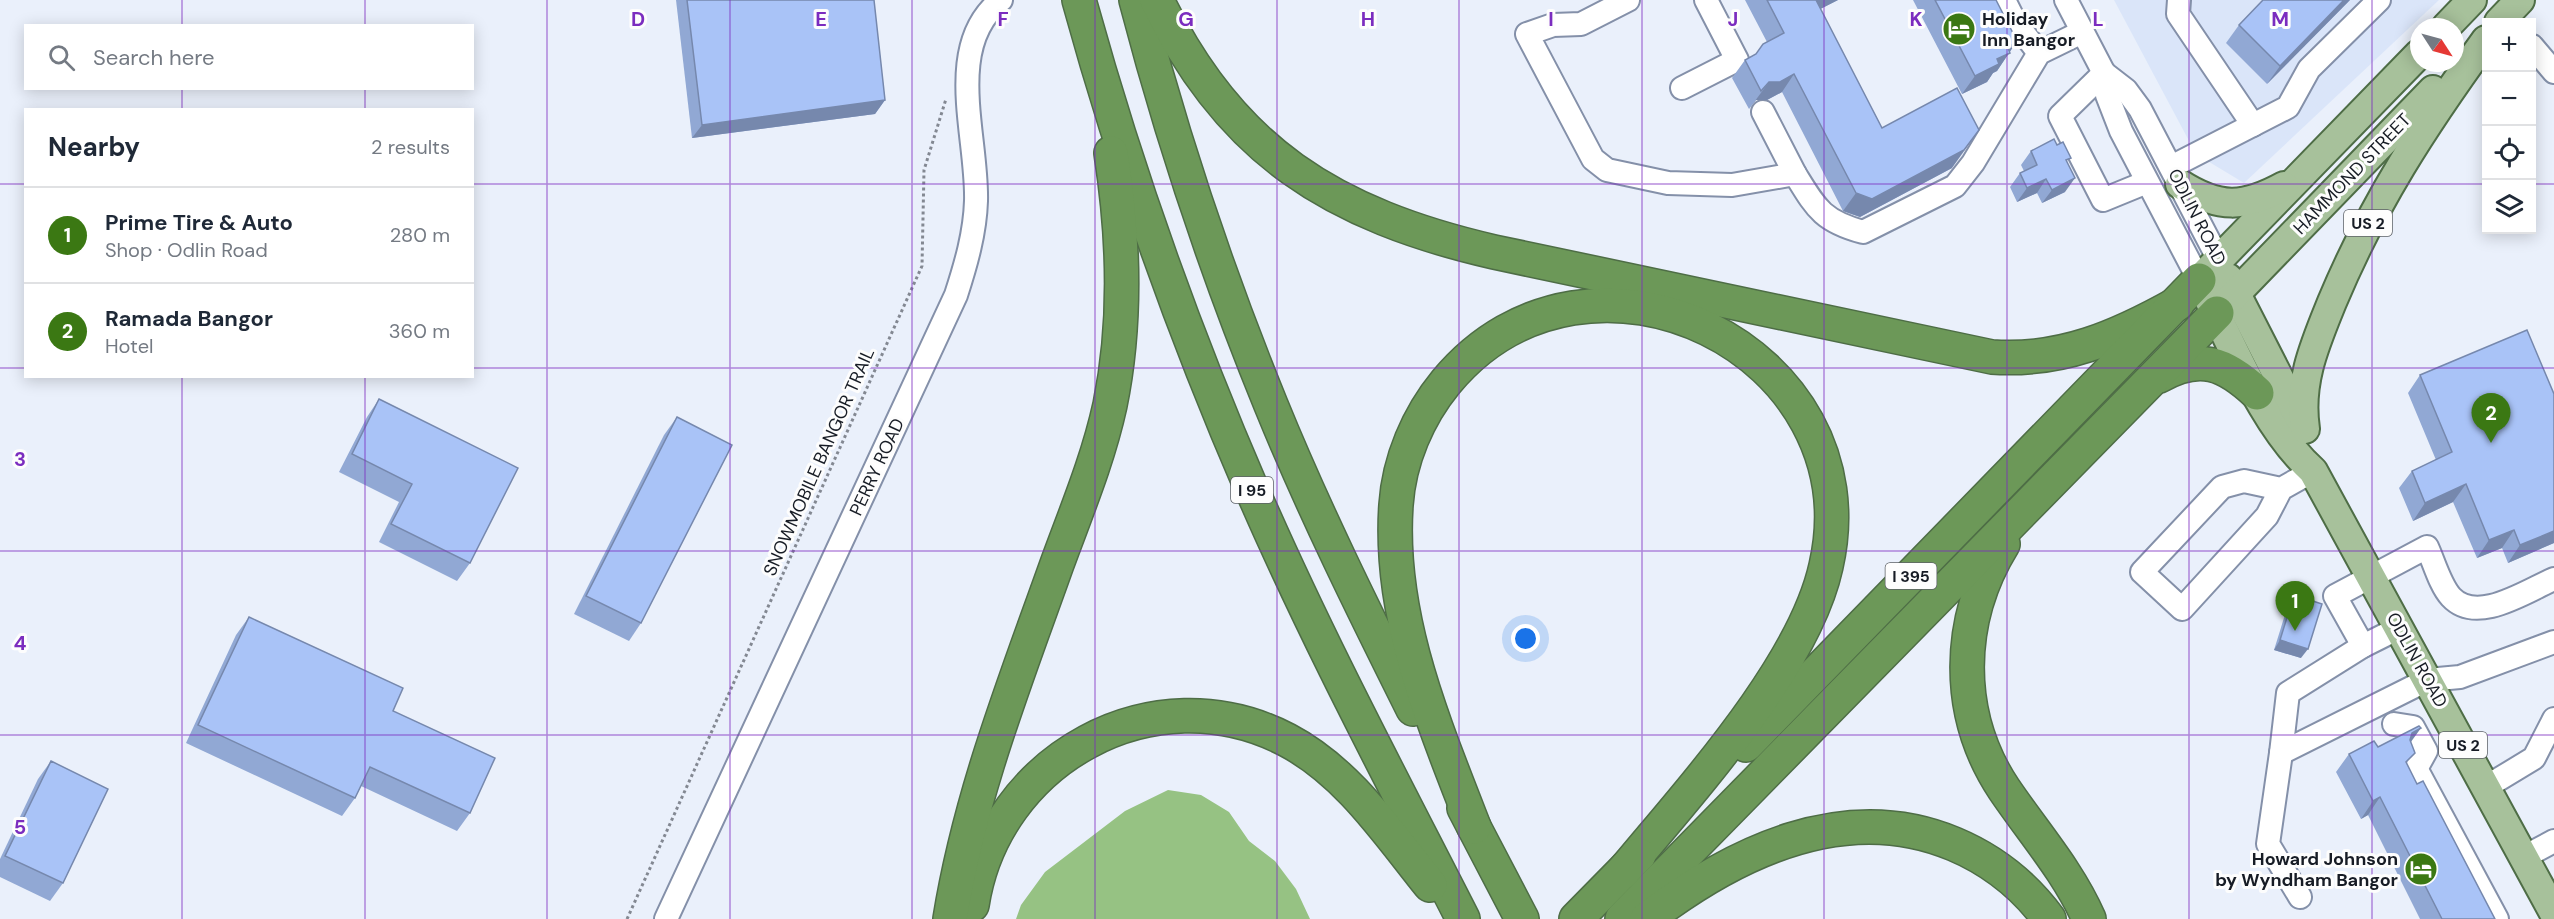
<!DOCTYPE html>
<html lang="en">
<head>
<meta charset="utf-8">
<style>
  :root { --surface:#fff; --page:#f6f6f7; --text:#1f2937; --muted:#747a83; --line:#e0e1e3; --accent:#3b7813 }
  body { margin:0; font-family:"DM Sans",sans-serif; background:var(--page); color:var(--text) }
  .controls { position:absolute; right:18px; top:18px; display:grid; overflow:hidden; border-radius:0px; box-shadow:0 3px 15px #0003 }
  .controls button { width:54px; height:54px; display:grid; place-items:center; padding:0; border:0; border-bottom:2px solid var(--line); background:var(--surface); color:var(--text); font:30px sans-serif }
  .compass { position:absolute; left:2410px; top:18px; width:54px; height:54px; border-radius:50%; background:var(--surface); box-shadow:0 3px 15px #0003; rotate:126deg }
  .you { position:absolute; left:1526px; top:639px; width:21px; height:21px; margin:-15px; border:4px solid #fff; border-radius:50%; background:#1a73e8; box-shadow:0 0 0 9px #1a73e833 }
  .badge { display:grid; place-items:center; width:39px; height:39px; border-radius:50%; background:var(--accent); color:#fff; font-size:20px; font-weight:700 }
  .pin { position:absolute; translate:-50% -50px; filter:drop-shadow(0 2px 3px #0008) }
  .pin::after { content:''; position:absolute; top:32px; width:21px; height:18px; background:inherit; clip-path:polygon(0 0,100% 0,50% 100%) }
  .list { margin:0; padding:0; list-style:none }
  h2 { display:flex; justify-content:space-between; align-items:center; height:78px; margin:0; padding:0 24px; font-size:26px }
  h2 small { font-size:20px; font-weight:400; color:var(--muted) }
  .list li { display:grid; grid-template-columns:39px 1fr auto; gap:18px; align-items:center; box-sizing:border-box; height:96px; padding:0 24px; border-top:2px solid var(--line) }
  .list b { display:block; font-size:22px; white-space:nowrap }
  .list p { margin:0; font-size:20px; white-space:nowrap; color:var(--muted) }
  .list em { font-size:20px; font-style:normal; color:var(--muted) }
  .icon { flex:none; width:33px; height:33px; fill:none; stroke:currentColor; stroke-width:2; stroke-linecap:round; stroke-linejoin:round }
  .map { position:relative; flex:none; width:2554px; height:919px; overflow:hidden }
  .search { position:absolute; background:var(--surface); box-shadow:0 3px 15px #0003; left:24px; top:24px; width:450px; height:66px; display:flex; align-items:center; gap:15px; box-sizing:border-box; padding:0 21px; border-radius:0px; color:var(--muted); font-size:22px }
  .panel { position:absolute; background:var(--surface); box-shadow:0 3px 15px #0003; left:24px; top:108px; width:450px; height:270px; border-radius:0px }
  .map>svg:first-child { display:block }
  .built { fill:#dae5f9 }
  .forest { fill:#96c283 }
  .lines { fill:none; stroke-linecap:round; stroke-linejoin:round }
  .minor-casing { stroke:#8490a9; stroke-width:26 }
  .major-casing { stroke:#4e6d46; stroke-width:32 }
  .highway-casing { stroke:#4e6d46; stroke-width:36 }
  .path { stroke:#838892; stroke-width:3; stroke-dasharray:3 3; stroke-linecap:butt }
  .minor { stroke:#fff; stroke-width:22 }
  .major { stroke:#a7c19b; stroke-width:28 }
  .highway { stroke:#6c9858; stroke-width:33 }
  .wall { fill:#91a8d4 }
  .shaded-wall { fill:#7688ad }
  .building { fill:#a9c3f7; stroke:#7688ad; stroke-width:1.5 }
  .grid { fill:none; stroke:#7b2cbf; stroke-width:1.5; stroke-opacity:0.55 }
  .labels { text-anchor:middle; stroke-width:6; stroke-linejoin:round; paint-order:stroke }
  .shield { fill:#fdfdfd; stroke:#5c6066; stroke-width:1.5 }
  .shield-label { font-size:16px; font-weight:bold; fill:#171c25 }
  .poi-label { font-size:18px; font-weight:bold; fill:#171c25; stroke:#fdfdfd; text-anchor:start }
  .street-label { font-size:18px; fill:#171c25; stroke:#fdfdfd }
  .grid-label { font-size:20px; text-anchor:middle; font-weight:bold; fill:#7b2cbf; stroke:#fdfdfd; stroke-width:6; stroke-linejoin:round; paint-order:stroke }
</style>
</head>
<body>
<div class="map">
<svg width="2554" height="919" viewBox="0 0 2554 919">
  <rect width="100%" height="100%" fill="#eaf0fb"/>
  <polygon class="built" points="2114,0 2439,0 2244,183 2196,154"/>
  <polygon class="forest" points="1168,790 1201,795 1229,812 1249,841 1275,861 1296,889 1310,919 1016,919 1021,905 1045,872 1125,811"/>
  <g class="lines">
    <g class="minor-casing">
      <g id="minor">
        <path d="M1628 0 1581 24 1553 25 1527 34 1593 159 1607 170 1668 183 1732 185 1795 174C1816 208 1822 221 1863 232L1955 186 1973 163 2039 53 2082 32"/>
        <polyline points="2004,0 2015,22 2039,53"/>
        <polyline points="2066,0 2104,73 2107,95 2121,131 2199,280"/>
        <polyline points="2179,0 2178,14 2253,125"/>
        <polyline points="2532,46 2554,72"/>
        <polyline points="2104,73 2126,90 2140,109 2219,260"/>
        <polyline points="2104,73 2060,116 2103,200 2147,182"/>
        <polyline points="1682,88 1737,60 1706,0"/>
        <polyline points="1763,112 1795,174"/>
        <polyline points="2171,167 2288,107 2309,69 2379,0"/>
        <polyline points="2281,489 2244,481 2222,487 2142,572 2182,609 2267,516 2281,489 2313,471"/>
        <path d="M2399 628 2363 646 2335 596 2427 547C2434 562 2440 585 2451 597 2477 625 2526 591 2554 579"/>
        <polyline points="2363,646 2288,693 2281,753 2427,680 2460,677 2554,642"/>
        <polyline points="2394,724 2413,727 2426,751 2416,769"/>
        <polyline points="2281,753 2268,844 2300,897"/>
        <polyline points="2411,759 2497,919"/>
        <polyline points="2486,787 2534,758 2554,719"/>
        <polyline points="2524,857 2554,841"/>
        <path d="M666 919 956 295C966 264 975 233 976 201 978 137 943 46 1001 0"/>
      </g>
    </g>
    <g class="major-casing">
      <g id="major">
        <polyline points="2499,22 2520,0"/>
        <polyline points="2446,27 2472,0"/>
        <path d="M2419 54 2199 280C2232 342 2261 424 2313 471L2554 913"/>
        <path d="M2180 184C2219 209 2244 208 2284 186"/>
        <polyline points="2228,278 2300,419"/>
        <polyline points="2217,313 2433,90"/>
        <path d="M2305 429C2298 382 2315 344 2332 302 2374 202 2423 127 2486 40"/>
      </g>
    </g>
    <g class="highway-casing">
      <g id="highway">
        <path d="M1079 0C1125 167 1184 333 1253 492 1316 637 1391 778 1463 919"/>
        <path d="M1136 0C1172 138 1217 273 1271 405 1313 508 1363 609 1413 709"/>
        <path d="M1157 0C1230 152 1334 215 1494 252L1992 357C2061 362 2118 337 2177 304"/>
        <path d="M2159 376C2200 353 2225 363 2257 393"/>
        <path d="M2003 544C1956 620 1954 714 2004 789 2033 832 2068 871 2089 919"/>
        <polyline points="1746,745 2199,280"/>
        <polyline points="1464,808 1522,919"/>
        <path d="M1474 827C1434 723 1388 618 1396 505 1399 460 1418 416 1446 382 1589 210 1875 351 1826 566 1804 667 1689 792 1623 872"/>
        <path d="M972 905C994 760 1153 670 1287 740 1348 772 1388 833 1430 885"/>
        <path d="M950 919C970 795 1015 682 1057 564 1076 512 1098 460 1110 405 1127 322 1124 237 1111 153"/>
        <polyline points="1576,919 1639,855"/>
        <polyline points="1622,919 2217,313"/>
        <path d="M1647 919C1733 853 1845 798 1954 844 1992 860 2024 885 2049 919"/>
      </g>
    </g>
    <polyline class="path" points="627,919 922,266 924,170 946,99"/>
    <use href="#minor" class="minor"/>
    <use href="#major" class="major"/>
    <use href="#highway" class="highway"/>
  </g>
  <g class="wall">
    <polygon points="676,0 874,0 885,100 875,114 692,138"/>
    <polygon points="1745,0 1838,0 1820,9 1882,128 1952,168 1860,217 1843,211 1782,92 1767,100 1756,100 1749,109 1732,78 1745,60 1756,54 1767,42"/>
    <polygon points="1913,0 1996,0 2017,41 1997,71 1993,73 1987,82 1962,94"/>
    <polygon points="2350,0 2267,84 2226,43 2239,25"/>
    <polygon points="2031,151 2068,162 2065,192 2042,203 2037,193 2017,202 2010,187 2020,173 2024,171 2021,165"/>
    <polygon points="2420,375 2554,394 2554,543 2508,563 2502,548 2477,558 2453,502 2413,521 2399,488 2412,471 2436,460 2408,393"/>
    <polygon points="379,399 470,563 457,581 379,542 399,502 339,472 367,417"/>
    <polygon points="677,417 641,623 629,641 574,614 664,435"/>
    <polygon points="2294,595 2301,658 2274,650 2288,605"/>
    <polygon points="249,617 393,711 470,813 457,831 361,786 355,798 342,816 186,743 236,635"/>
    <polygon points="2411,742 2407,764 2417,784 2495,919 2420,919 2368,815 2361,819 2336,772 2349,754 2378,747"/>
    <polygon points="51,761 63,883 50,901 0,877 0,859 38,779"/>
  </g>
  <g class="shaded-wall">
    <polygon points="1816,0 1838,0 1803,18"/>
    <polygon points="2344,0 2350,0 2267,84 2280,66"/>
    <polygon points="2017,41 1997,71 1993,73 1987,82 1962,94 1975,76 1997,59 2008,48"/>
    <polygon points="1794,74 1782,92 1767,100 1756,100 1749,109 1769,82"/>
    <polygon points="885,100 875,114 692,138 702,125"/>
    <polygon points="1979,130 1952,168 1860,217 1843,211 1856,193"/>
    <polygon points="2075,178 2065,192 2042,203 2052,190"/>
    <polygon points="2046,179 2037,193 2017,202 2027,188"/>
    <polygon points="2466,484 2453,502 2413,521 2425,503"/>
    <polygon points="2514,530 2502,548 2477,558 2489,540"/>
    <polygon points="2554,531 2554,543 2508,563 2520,545"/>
    <polygon points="2280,640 2308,649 2301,658 2274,650"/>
    <polygon points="2421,728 2408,746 2412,733"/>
    <polygon points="2380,797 2368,815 2361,819 2373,801"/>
  </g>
  <g class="building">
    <polygon points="687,0 874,0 885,100 702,125"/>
    <polygon points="1767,0 1816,0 1882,128 1957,88 1979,130 1964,150 1872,199 1856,193 1794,74 1780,82 1769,82 1761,91 1745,60 1756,54 1763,44 1784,33"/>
    <polygon points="1935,0 1996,0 2017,41 2008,48 2010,53 1997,59 1999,64 1975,76"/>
    <polygon points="2263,0 2344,0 2280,66 2239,25"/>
    <polygon points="2054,139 2057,145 2063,142 2071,158 2066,160 2075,178 2052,190 2046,179 2027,188 2020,173 2037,165 2031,151"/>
    <polygon points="2527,330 2554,394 2554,531 2520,545 2514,530 2489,540 2466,484 2425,503 2412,471 2452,452 2420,375"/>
    <polygon points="379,399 518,468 470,563 391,524 412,484 352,454"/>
    <polygon points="677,417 732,445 641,623 586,596"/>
    <polygon points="2294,595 2322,604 2308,649 2280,640"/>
    <polygon points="249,617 403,688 393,711 495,758 470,813 370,767 355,798 198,725"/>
    <polygon points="2419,726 2421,728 2412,733 2410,740 2415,753 2406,762 2417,784 2423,781 2495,919 2442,919 2380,797 2373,801 2349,754 2374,741 2378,747"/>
    <polygon points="51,761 108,789 63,883 5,856"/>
  </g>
  <path class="grid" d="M182 0V26M365 0V26M547 0V919M730 0V919M912 0V919M1095 0V919M1277 0V919M1459 0V919M1642 0V919M1824 0V919M2007 0V919M2189 0V919M2372 0V919M182 88V110M365 88V110M0 184H26M472 184H2486M2532 184H2554M0 368H26M472 368H2554M182 376V919M365 376V919M0 551H2554M0 735H2554"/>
  <defs>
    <g id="hotel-disc" transform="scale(1.725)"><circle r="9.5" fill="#3b7813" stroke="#fdfdfd"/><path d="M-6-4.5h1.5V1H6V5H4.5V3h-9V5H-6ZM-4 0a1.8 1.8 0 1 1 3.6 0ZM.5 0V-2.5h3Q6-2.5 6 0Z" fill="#fff"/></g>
  </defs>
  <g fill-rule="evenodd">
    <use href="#hotel-disc" x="1959" y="29"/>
    <use href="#hotel-disc" x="2421" y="869"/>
  </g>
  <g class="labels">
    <g class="shield">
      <rect x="2344" y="210" width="48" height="26" rx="4.5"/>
      <rect x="1231" y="477" width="42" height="26" rx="4.5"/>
      <rect x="1885.5" y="563" width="51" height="26" rx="4.5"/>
      <rect x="2439" y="732" width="48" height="26" rx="4.5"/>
    </g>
    <g class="shield-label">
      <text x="2368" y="229">US 2</text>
      <text x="1252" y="496">I 95</text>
      <text x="1911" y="582">I 395</text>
      <text x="2463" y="751">US 2</text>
    </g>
    <g class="poi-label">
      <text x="1982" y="25">Holiday<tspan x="1982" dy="21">Inn Bangor</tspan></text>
      <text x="2398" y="865" text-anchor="end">Howard Johnson<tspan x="2398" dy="21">by Wyndham Bangor</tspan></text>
    </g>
    <g class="street-label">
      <text transform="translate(2352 174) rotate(-46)" y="6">HAMMOND STREET</text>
      <text transform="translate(2197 217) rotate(63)" y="6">ODLIN ROAD</text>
      <text transform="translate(819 462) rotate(-66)" y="6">SNOWMOBILE BANGOR TRAIL</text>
      <text transform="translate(877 467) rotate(-65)" y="6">PERRY ROAD</text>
      <text transform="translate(2417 660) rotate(61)" y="6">ODLIN ROAD</text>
    </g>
  </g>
  <g class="grid-label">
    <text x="638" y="26">D</text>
    <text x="821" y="26">E</text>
    <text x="1003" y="26">F</text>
    <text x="1186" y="26">G</text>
    <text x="1368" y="26">H</text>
    <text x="1551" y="26">I</text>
    <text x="1733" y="26">J</text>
    <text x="1916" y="26">K</text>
    <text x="2098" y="26">L</text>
    <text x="2280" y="26">M</text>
    <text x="20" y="466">3</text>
    <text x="20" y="650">4</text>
    <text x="20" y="834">5</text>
  </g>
</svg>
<div class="controls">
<button>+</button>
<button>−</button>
<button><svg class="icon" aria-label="locate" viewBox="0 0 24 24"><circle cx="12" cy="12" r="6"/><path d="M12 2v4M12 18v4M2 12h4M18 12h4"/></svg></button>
<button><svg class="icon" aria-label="layers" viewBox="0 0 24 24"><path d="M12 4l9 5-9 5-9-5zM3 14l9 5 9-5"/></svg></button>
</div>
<svg class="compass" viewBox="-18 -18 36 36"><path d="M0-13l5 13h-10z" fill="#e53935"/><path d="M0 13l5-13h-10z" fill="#747a83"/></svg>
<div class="you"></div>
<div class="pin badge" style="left:2295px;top:631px">1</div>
<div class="pin badge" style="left:2491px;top:443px">2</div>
<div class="search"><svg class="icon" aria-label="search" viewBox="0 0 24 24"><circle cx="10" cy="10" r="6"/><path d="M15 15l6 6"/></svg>Search here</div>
<section class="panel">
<h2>Nearby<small>2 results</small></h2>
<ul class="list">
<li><span class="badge">1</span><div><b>Prime Tire &amp; Auto</b><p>Shop · Odlin Road</p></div><em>280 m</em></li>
<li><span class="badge">2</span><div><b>Ramada Bangor</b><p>Hotel</p></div><em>360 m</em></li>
</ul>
</section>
</div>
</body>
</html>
